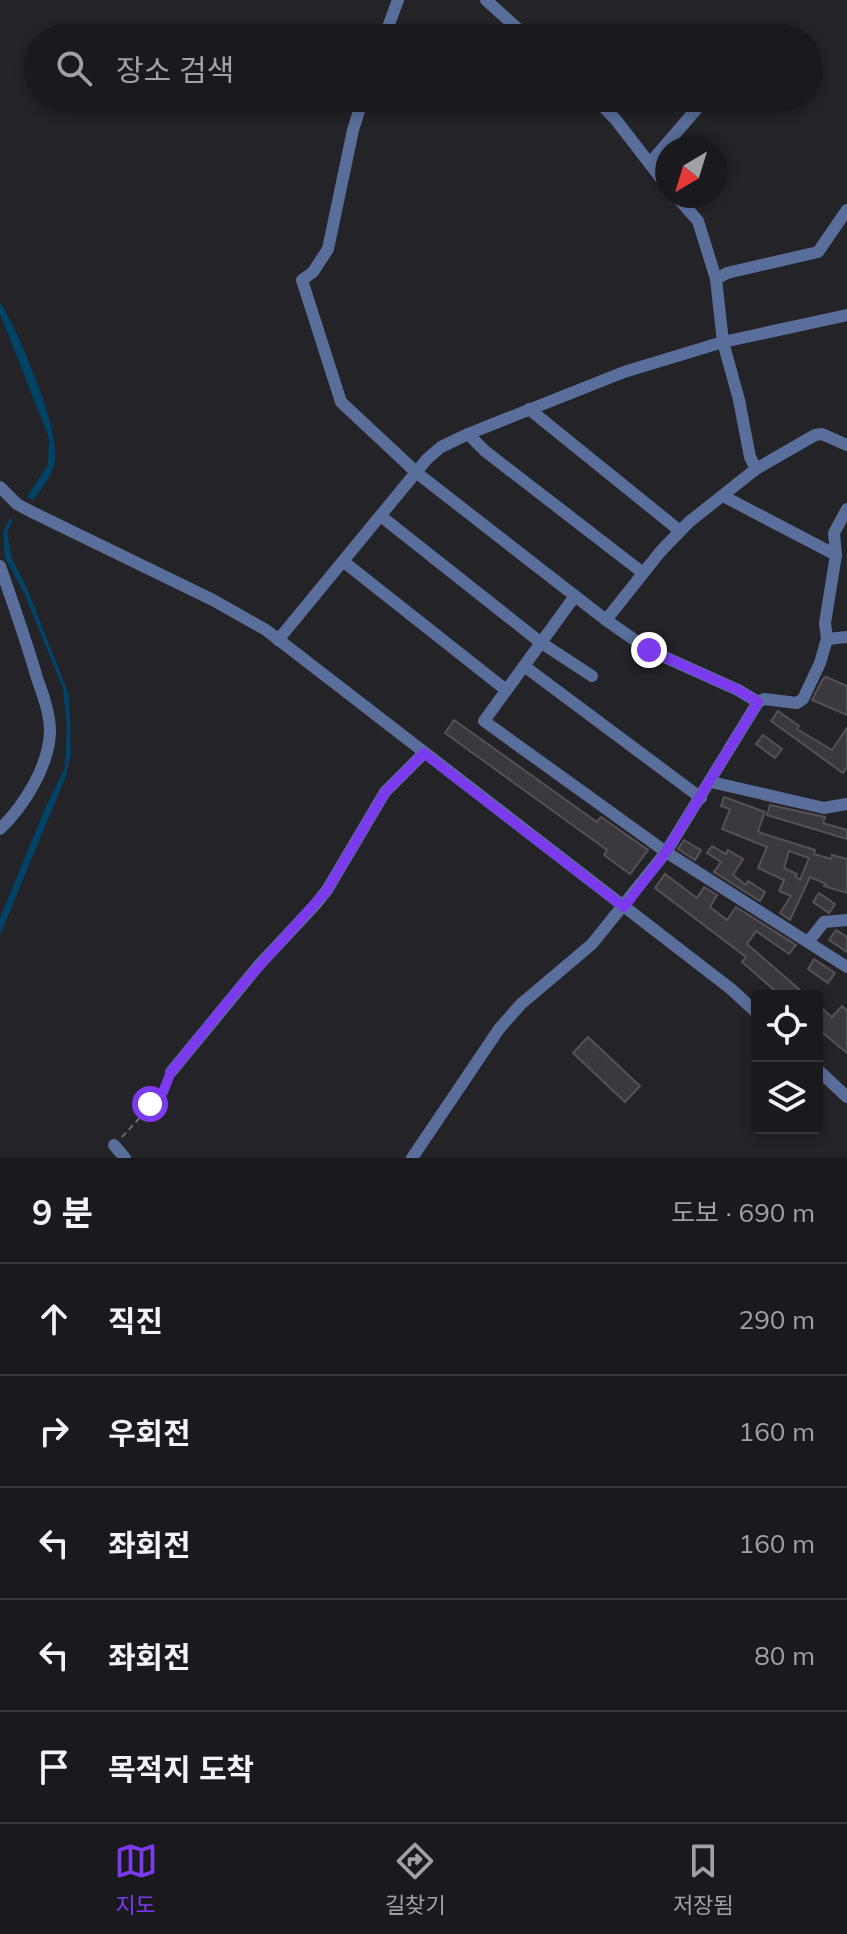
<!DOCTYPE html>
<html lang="ko">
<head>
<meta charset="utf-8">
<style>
  :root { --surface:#1a1a1e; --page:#232327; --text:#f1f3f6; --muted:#9fa1a4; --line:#38383c; --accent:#7c3aed }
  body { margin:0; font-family:Mulish,"Noto Sans KR",sans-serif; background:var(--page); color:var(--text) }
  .controls { position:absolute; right:24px; bottom:24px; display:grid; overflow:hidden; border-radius:8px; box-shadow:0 4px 12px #0003 }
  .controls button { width:72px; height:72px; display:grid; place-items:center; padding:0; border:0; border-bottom:2px solid var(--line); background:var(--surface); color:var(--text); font:40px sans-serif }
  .compass { position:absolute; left:655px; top:136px; width:72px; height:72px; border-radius:50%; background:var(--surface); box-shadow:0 4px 12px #0003; rotate:218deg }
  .stop { position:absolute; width:24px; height:24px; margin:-18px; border:6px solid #7c3aed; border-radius:50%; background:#fff }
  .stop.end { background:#7c3aed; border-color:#fff; box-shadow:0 2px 8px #0008 }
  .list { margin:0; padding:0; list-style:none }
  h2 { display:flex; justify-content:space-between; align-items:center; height:104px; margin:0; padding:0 32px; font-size:34px }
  h2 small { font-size:26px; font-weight:400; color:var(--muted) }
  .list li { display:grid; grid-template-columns:52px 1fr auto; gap:24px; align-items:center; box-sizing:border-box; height:112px; padding:0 32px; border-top:2px solid var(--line) }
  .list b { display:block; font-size:30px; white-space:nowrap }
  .list em { font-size:26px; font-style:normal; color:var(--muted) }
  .icon { flex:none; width:44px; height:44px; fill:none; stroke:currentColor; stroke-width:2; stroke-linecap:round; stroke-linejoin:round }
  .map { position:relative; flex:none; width:847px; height:1158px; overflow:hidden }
  .search { position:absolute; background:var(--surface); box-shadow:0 4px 12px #0003; left:24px; right:24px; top:24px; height:88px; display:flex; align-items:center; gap:20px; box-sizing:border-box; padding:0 28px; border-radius:44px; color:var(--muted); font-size:30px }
  .sheet { height:664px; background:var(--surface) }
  nav { display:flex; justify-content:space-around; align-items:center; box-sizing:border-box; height:112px; border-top:2px solid var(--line); background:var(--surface); font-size:22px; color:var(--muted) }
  nav a { display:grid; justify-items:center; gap:4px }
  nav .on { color:var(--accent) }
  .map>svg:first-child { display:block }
  .water { fill:#014367 }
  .building { fill:#3c393e; stroke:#555157; stroke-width:2; fill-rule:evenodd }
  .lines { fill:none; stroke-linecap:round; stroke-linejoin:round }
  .path { stroke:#6a6a6f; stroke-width:2; stroke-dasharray:6 4; stroke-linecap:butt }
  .minor { stroke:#5a6e9b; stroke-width:12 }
  .route { stroke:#7c3aed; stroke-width:10 }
</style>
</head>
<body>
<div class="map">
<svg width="847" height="1158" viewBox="0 0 847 1158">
  <rect width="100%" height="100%" fill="#232328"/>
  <g class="water">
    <path d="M0 302C18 330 61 431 55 462 52 476 42 488 33 500L27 497 48 465 49 438 0 314Z"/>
    <polygon points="10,518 13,520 7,532 12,559 27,588 69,695 71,754 66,776 0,935 0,918 44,811 65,767 67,727 63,688 24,593 5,558 3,532"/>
  </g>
  <g class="building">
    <polygon points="826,677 847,686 847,715 812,700 823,679"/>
    <polygon points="778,711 799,726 797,729 832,750 847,728 847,767 843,773 771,721"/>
    <polygon points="454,720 587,815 597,822 601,817 648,850 630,874 604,855 607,850 445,733"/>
    <polygon points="763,735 782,749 775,758 756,744"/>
    <path d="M724 797 765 812 758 831 761 833 815 850 814 854 831 859 832 855 847 859V893L824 886 826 884 810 877 790 920 780 913 791 896 779 891 784 880 758 868 767 847 722 829 730 809 721 806ZM789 851 809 858 800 880 795 876 797 874 784 868Z"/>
    <polygon points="770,805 825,817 823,823 847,830 847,839 767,815"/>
    <polygon points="684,840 701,850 695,860 678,849"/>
    <polygon points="712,846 726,854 728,850 743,859 733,875 746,885 748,881 765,892 760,901 714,872 721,862 707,853"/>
    <polygon points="665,874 697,898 704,887 717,895 710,907 727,920 736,907 796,945 789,954 756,931 747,944 807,996 781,996 742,962 746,957 655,888"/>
    <polygon points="819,893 835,904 829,913 813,902"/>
    <polygon points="836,930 847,937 847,952 829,940"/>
    <polygon points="814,959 835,973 828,983 808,969"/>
    <polygon points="817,1004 832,1017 842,1006 847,1011 847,1053 817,1028"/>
    <polygon points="588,1037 640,1086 625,1102 573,1053"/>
  </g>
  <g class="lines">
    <polyline class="path" points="122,1137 158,1098 167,1084"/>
    <g class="minor">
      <polyline points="486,0 528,38"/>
      <polyline points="384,38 398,0"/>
      <polyline points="363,98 353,130 328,249 313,272 302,280 341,402 417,473 606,620 649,650 738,690 758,702 666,852 592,944 521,1004 499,1029 412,1158"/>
      <polyline points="595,98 616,120 667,186"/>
      <polyline points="650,163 706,98"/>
      <polyline points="676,196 698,221 716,279 723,342 739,400 750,457 756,469"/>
      <polyline points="716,279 727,273 818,252 847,210"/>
      <polyline points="529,409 680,531"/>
      <polyline points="468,434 485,451 643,573"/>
      <polyline points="0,487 17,504 30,511 213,600 266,630 731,989 757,1013"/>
      <polyline points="723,496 836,555"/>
      <polyline points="382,517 540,642 592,676"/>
      <polyline points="344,562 506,690"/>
      <path d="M0 566C13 603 26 640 37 678 43 695 50 713 50 732 49 766 24 806 0 829"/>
      <polyline points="575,596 484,721 666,852 847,967"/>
      <polyline points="606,620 660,552 689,522 756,469 815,435 822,434 847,445"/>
      <polyline points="827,639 847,637"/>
      <polyline points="278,640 427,459 441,447 468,434 624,372 723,342 847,315"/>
      <polyline points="524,666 701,798"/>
      <polyline points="758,702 764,699 797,703 803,699 820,663 827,639 825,623 836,555 834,533 847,509"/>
      <polyline points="711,782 824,808 847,804"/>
      <polyline points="808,942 824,922 847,920"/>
      <polyline points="817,1069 847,1097"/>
      <polyline points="171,1072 259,965 315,905 327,890 385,792 424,753"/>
      <polyline points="114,1145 125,1158"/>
    </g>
  </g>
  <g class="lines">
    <polyline class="route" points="150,1104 163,1092 171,1072 236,992 327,890 385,792 424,753 624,907 666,852 758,702 738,690 649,650"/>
  </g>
</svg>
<div class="controls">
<button><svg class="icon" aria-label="locate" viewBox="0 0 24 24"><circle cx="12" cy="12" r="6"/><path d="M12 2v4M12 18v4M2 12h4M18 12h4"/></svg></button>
<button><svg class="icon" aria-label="layers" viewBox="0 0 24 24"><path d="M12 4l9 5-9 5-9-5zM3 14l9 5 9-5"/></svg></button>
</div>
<svg class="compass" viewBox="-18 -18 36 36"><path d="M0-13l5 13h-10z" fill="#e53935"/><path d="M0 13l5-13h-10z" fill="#9fa1a4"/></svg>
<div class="stop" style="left:150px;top:1104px"></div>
<div class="stop end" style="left:649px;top:650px"></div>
<div class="search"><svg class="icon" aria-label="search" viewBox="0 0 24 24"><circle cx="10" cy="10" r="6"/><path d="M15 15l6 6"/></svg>장소 검색</div>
</div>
<section class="sheet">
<h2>9 분<small>도보 · 690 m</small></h2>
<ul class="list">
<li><svg class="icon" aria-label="ahead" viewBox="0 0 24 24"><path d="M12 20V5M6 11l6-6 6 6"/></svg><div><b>직진</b></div><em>290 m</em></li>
<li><svg class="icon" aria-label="right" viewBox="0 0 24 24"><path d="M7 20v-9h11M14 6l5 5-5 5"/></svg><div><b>우회전</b></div><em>160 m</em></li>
<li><svg class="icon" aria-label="left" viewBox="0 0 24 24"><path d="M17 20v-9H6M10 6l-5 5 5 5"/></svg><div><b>좌회전</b></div><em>160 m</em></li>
<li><svg class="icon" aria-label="left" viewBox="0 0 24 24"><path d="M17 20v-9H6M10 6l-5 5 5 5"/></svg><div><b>좌회전</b></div><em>80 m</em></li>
<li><svg class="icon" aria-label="arrive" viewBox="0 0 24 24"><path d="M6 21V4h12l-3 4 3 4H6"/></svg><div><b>목적지 도착</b></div></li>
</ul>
</section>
<nav>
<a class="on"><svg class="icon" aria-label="map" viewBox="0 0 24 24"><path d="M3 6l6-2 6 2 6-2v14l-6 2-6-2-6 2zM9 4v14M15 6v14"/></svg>지도</a>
<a><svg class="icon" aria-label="directions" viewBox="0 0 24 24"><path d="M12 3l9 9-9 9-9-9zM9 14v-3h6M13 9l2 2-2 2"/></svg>길찾기</a>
<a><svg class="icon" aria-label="saved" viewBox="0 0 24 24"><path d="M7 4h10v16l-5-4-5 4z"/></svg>저장됨</a>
</nav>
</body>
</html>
